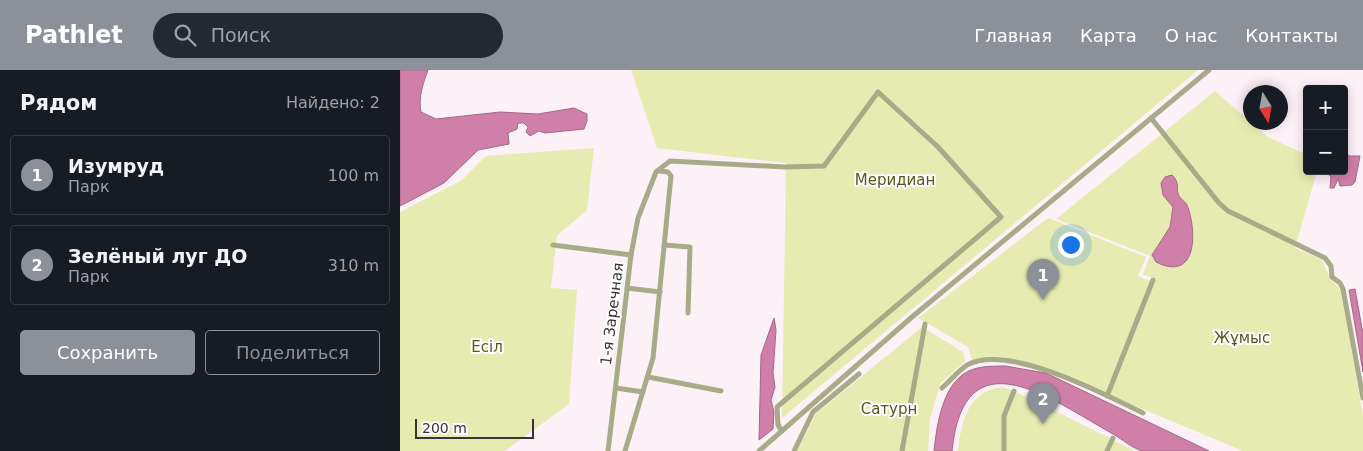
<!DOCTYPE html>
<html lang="ru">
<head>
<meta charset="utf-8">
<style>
  :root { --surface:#171b24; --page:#242831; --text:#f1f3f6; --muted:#9ea1a6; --line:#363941; --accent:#8c9099 }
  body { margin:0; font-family:"DejaVu Sans",sans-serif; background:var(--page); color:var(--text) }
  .controls { position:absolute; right:15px; top:15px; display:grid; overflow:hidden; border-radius:5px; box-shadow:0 2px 12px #0003 }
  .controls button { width:45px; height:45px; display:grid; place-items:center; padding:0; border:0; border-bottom:1px solid var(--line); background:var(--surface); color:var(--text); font:25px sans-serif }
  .compass { position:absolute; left:843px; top:15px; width:45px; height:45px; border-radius:50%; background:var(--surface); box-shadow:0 2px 12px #0003; rotate:169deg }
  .scale { position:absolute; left:15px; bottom:12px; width:119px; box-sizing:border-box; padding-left:5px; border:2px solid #3b3136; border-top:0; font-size:14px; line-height:18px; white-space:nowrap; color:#3b3136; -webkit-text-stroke:4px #fff; paint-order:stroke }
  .you { position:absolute; left:670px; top:174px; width:18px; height:18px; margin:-12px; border:4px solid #fff; border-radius:50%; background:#1a73e8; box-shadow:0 0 0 8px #1a73e833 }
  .badge { display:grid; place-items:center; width:32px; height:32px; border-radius:50%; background:var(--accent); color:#fff; font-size:16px; font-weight:700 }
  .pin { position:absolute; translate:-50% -41px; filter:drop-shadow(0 1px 2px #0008) }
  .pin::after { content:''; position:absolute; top:26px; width:18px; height:15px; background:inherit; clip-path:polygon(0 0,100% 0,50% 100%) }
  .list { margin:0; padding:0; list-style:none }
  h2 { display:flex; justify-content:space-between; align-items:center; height:65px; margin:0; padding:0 20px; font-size:21px }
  h2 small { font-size:16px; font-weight:400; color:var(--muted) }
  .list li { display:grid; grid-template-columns:32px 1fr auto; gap:15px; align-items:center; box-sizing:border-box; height:80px; margin:0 10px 10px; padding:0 10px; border:1px solid var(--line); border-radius:5px }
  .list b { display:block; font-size:19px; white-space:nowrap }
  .list p { margin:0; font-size:16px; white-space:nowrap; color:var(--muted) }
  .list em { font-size:16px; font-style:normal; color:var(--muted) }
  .actions { display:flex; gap:10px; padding:15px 20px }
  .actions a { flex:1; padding:11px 0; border:1px solid var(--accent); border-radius:5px; text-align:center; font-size:18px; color:var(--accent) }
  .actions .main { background:var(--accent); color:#fff }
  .icon { flex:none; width:28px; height:28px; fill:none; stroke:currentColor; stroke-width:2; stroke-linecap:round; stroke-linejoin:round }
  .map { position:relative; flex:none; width:963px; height:381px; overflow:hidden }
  header { display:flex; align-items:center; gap:30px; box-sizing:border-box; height:70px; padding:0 25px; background:var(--accent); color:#fff }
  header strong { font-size:24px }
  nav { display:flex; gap:28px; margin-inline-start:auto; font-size:18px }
  .search { width:350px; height:45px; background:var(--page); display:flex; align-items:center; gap:12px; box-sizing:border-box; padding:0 18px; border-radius:28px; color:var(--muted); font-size:19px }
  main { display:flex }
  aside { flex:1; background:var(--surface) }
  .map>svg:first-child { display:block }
  .green { fill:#e5ebb1 }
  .water { fill:#d080a8; stroke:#a36886 }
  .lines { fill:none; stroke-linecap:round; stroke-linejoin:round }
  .minor { stroke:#a7ab87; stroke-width:5 }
  .labels { text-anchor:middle; stroke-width:4; stroke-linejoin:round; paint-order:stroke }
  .park-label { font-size:15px; fill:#54591a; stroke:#fff }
  .street-label { font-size:15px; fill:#3b3136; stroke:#fff }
</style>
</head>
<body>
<header>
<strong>Pathlet</strong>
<div class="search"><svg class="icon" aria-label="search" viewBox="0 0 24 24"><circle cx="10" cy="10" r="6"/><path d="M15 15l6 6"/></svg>Поиск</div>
<nav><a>Главная</a><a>Карта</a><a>О нас</a><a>Контакты</a></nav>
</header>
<main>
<aside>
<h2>Рядом<small>Найдено: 2</small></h2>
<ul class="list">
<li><span class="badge">1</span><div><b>Изумруд</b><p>Парк</p></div><em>100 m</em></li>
<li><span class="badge">2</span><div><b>Зелёный луг ДО</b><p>Парк</p></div><em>310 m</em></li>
</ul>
<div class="actions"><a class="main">Сохранить</a><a>Поделиться</a></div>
</aside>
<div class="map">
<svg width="963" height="381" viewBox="0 0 963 381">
  <rect width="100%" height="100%" fill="#fcf1f6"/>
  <g class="green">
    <polygon points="231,0 798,0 382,348 386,93 257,78"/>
    <polygon points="815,21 868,67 907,85 907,101 917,101 895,178 922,190 931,210 938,217 941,222 963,345 963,381 843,381 707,324 754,209 743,204 750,186 656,149"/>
    <polygon points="194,78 187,140 157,166 151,218 177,220 169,334 105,381 0,381 0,142 62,110 86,86"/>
    <polygon points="648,148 746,187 738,206 750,211 706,322 649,299 603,287 573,293 568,277 518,248"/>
    <polygon points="522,257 563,282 565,291 540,314 530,349 528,381 397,381 416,344"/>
    <path d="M602 317 613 321 603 346V381H558C561 352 568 321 602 317Z"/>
    <polygon points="614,321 712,369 706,381 605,381 605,346"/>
    <polygon points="714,371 736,381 709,381"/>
  </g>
  <g class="water">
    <path d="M0 0H28C23 14 18 27 21 42L36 49 100 42 138 44 174 38 187 44V51L184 59 145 63 139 61 130 66 126 62 128 57 124 53H118L117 59 108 63 109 74 78 80 44 113 0 136Z"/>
    <polygon points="944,80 949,86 960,86 955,112 952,115 940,116 938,109 934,118 930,118 931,107 925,101 944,101"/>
    <path d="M772 105C781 114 775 118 779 126 781 130 785 131 787 135 797 160 798 213 756 192L752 185 770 157 773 137 763 125 761 113 765 107Z"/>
    <polygon points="955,219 963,264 963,302 949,220"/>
    <polygon points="374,248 376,260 373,303 375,317 371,330 374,342 373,359 359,370 361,285"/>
    <path d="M605 296 646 303 809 381C789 381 762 381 743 381 733 379 722 369 713 364 652 330 564 262 552 381H534C537 354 543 308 574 299 583 296 595 296 605 296Z"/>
  </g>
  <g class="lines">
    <g class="minor">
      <polyline points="751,48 819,133 828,141 925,188 931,196 932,207 940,213 943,219 963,328"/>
      <polyline points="153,175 231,185"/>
      <polyline points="264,175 290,177 288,243"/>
      <polyline points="227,218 260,222"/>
      <polyline points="248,307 321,321"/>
      <polyline points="216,318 243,322"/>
      <path d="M542 318C550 311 558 301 567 295 609 273 703 324 743 343"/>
      <polyline points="707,326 753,210"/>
      <polyline points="208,381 231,185 238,148 256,102 270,91 385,97 424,96 478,22 538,77 601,147 377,337 378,355 382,361"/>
      <polyline points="225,381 253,288 271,106 268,102 259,101"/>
      <polyline points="359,381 512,247 809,0"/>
      <polyline points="394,381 413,342 459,304"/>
      <polyline points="502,381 525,254"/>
      <polyline points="604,381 604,346 614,321"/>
      <polyline points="707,381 713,368"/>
    </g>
  </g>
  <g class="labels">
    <g class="park-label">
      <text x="495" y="115">Меридиан</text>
      <text x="842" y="273">Жұмыс</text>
      <text x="87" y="282">Есіл</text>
      <text x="489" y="344">Сатурн</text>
    </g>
    <g class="street-label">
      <text transform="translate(212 244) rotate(-83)" y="5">1-я Заречная</text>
    </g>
  </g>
</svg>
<div class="controls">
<button>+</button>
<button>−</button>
</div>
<svg class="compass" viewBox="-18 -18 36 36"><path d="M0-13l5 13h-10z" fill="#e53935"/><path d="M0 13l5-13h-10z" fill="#9ea1a6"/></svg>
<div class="scale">200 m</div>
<div class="you"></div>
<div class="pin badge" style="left:643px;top:230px">1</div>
<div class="pin badge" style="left:643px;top:354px">2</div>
</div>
</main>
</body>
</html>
